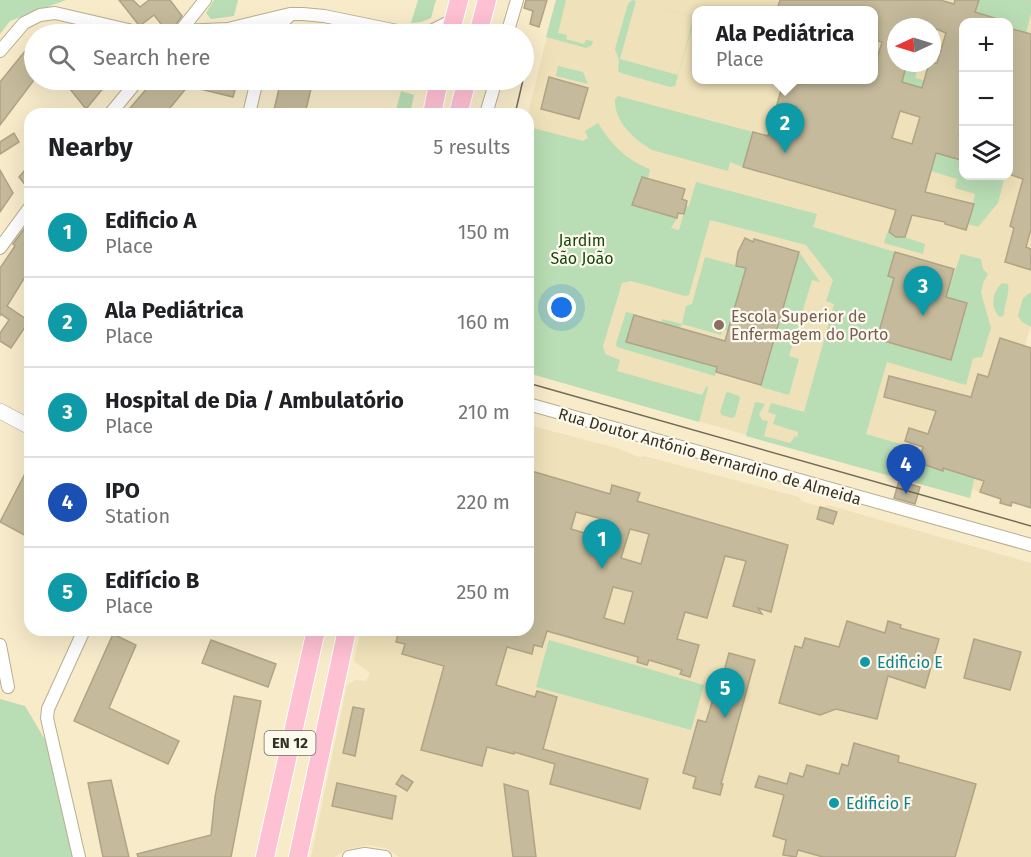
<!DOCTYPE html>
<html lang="en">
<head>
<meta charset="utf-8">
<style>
  :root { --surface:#fff; --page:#f2f2f2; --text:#202124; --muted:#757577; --line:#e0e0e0; --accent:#111827 }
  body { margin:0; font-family:"Fira Sans",sans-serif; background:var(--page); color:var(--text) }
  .controls { position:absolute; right:18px; top:18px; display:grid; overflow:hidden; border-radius:12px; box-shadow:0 6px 24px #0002 }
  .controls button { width:54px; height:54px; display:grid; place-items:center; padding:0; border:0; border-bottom:2px solid var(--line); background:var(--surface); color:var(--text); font:30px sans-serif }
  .compass { position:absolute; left:887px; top:18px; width:54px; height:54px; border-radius:50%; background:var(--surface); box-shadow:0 6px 24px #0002; rotate:266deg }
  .you { position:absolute; left:562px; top:308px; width:21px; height:21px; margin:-15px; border:4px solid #fff; border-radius:50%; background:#1a73e8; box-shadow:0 0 0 9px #1a73e833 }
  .badge { display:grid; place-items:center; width:39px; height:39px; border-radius:50%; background:var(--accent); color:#fff; font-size:20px; font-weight:700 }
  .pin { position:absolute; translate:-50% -50px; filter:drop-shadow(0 2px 3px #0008) }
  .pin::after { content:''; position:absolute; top:32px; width:21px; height:18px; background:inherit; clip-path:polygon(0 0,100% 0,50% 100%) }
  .popup { position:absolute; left:692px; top:6px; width:186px; height:78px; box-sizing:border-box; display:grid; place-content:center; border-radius:12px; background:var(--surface); filter:drop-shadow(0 2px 4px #0005); font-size:20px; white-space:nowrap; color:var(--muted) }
  .popup b { font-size:22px; color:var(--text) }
  .popup::after { content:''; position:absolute; left:50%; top:100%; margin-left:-12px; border:12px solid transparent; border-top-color:var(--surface) }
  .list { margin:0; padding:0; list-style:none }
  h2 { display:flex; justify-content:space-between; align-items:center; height:78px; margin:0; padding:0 24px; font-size:26px }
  h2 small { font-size:20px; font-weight:400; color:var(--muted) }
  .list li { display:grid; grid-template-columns:39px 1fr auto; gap:18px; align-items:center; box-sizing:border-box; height:90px; padding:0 24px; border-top:2px solid var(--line) }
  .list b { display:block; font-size:22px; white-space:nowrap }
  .list p { margin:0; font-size:20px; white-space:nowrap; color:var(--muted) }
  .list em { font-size:20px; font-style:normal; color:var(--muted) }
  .icon { flex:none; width:33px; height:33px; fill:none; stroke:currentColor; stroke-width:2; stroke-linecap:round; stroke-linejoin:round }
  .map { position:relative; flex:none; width:1031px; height:857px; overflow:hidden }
  .search { position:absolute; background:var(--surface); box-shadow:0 6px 24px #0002; left:24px; top:24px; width:510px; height:66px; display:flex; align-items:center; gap:15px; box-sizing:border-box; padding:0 21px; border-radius:33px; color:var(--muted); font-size:22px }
  .panel { position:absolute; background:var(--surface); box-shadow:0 6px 24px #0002; left:24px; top:108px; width:510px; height:528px; border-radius:18px }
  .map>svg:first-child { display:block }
  .built { fill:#efe1b9; fill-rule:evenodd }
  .green { fill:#b9ddb4; fill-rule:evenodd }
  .building { fill:#c5ba9b; stroke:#afa485; stroke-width:1.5; fill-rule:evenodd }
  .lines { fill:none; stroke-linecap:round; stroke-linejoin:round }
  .minor-casing { stroke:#b9ae8f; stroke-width:14 }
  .tertiary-casing { stroke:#b9ae8f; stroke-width:16 }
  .primary-casing { stroke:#fff; stroke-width:20 }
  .minor { stroke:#fff; stroke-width:12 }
  .tertiary { stroke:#fff; stroke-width:15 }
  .primary { stroke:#fec0d3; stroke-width:18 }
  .tram { stroke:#726c58; stroke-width:1.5 }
  .education-dot { fill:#8d6e63; stroke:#fdf9ec; stroke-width:2 }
  .culture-dot { fill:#0f9aa8; stroke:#fdf9ec; stroke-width:2 }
  .labels { text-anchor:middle; stroke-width:4.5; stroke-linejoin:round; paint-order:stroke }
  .shield { fill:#fdf9ec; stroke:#706c5f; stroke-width:1.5 }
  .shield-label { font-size:15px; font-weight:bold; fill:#343023 }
  .park-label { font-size:16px; fill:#16460f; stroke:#fdf9ec }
  .education-label { font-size:16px; fill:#785e54; stroke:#fdf9ec; text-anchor:start }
  .street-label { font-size:16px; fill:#343023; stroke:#fdf9ec }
  .culture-label { font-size:16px; fill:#0d838f; stroke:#fdf9ec; text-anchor:start }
</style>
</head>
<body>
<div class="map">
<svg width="1031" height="857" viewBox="0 0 1031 857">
  <rect width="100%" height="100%" fill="#f7ebca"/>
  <g class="built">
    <path d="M556 0H1031V325L980 492 973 489 970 498 528 373V114ZM696 10H874V80H696ZM964 22H1008V176H964ZM896 27H932V63H896Z"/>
    <polygon points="528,425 617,448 639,457 644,456 799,497 801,501 821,507 828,505 1031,563 1031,857 399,857 388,849 370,845 348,849 335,857 311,857 347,685 355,680 366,681 370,673 354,661 361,630 528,630"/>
  </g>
  <g class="green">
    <polygon points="0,0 66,0 10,21 0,34"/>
    <polygon points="214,0 238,0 234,16 211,19 206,13"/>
    <polygon points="418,0 436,0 431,18 421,22 411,23"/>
    <polygon points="556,0 566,0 558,33 567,35 566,39 584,44 586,40 593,41 592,45 586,48 546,37"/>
    <path d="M632 0 695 17 675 86 670 87 621 73 618 71 619 60 615 49 628 4ZM636 1 694 17 678 75 620 59Z"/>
    <polygon points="979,0 1031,0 1031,14 1026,33 1009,28 1007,22 979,14 978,15 973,10 976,11"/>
    <polygon points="874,47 880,49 874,69 903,78 907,63 919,63 915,78 932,82 930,90 874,74"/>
    <polygon points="558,66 583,72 588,84 556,76"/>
    <polygon points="401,91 414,95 410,114 395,114"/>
    <path d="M618 96 753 132 743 167 730 162 728 171 652 150C634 139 614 122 615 99Z"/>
    <path d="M528 118 531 119 533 128 583 141 588 138 585 131 598 123C610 143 627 161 650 169L648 179 641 177 632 205 677 218 671 228 679 230 686 206H689L696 182 817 214 813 227 895 252 888 276 894 278 877 339 946 297 961 254 981 259 983 269 988 274 983 283 981 293 991 328 982 357 973 358 966 385 887 362 866 434 977 466 970 498 746 436 755 402 765 404 759 414 762 420 768 421 764 436 790 443 795 436 797 438 798 432 773 424 776 415 768 412 771 403 804 412 834 304 826 301 833 280 806 245 710 220 689 295 685 296 631 281 622 283 603 346 605 354 620 360 617 371 702 395 707 385 708 388 699 422 528 373Z"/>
    <polygon points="963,149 964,176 1005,176 998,203 978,227 968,224 975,194 955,188 957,179 931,171 934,151 960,160"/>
    <polygon points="889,232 925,244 923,254 884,243 887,233"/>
    <polygon points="799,252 820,282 812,280 789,356 799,359 789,395 761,387"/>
    <polygon points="705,257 746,268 728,331 723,329 721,335 682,324 680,328 661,323 662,319 682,324 686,306 692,304"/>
    <path d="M1002 283 1008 284C1010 294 1004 304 1004 315L1000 317C990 308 992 292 1002 283Z"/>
    <polygon points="1031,292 1031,327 1022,322 1018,316 1023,298"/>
    <polygon points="626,312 634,314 627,342 717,367 715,376 617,347 616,344"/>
    <polygon points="728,392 739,396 740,398 735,416 732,418 722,415 720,412 726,393"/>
    <polygon points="549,640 704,685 691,730 536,687"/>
    <polygon points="0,699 25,706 47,743 73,857 0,857"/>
  </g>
  <g class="building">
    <polygon points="119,0 133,0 140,7 149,0 170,0 182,16 169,34 154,15 141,25 138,24"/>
    <polygon points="526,0 547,0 539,27 530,24 533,11 524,8"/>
    <path d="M780 0H940L954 4 955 0H979L975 12 1001 20V22H963V122L959 136 963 137V149L961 160 936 153 925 192 974 204 966 230 945 224V222L912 215 905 237H896L889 232 896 210 743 167 753 132 768 136 784 80H873V72L882 42 873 40V10H777ZM896 27H932L946 33 937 63H929L922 88 902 82 907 63H896ZM900 111 920 117 912 144 892 138Z"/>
    <polygon points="1008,28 1031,34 1031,229 1026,247 1031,249 1031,270 1005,262 1014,228 1010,226 1023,179 1008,174"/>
    <polygon points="34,40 34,80 0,125 0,82"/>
    <polygon points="549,77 588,88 579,119 541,109"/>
    <polygon points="77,80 99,80 105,86 86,109 70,89"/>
    <polygon points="154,80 238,80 233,97 188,86 165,114 125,114"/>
    <polygon points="281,80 313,80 305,114 273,114"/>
    <polygon points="14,133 19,142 0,154 0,142"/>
    <polygon points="30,164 30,191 19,177"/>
    <polygon points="0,170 13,193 0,212"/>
    <polygon points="642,177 685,189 682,199 687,201 684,214 678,213 677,218 632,205"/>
    <polygon points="30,221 30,269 7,306 29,321 11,348 0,341 0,333 9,320 1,314 0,316 0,268 15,246 13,244"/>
    <polygon points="745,238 753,242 754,239 799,252 761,385 716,372 717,367 626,342 634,315 725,341 746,268 736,266 738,252"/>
    <polygon points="895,252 954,269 946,297 967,303 951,360 877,339 894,278 888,276"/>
    <polygon points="1000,338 1031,348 1031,508 1012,502 1011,506 1000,503 1001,499 980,492 984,481 943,468 943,471 919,463 923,447 905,441 909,428 928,434 936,411 884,397 889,376 971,397 978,374 988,377"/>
    <polygon points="30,464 30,538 0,522"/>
    <path d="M528 470 610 494 612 485 640 493 637 501 788 545 771 612 758 608 762 614 733 606 746 561 725 556 707 618 685 612 677 639 699 645 690 677 680 674 682 670 649 660 647 665 637 662 638 657 547 631 542 647 534 645 532 654 507 647 496 685 535 697 537 691 557 697 543 749 648 779 640 809 550 784 555 764 514 752V754L487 747 482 766 421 750 444 666 402 654 405 644 396 642 399 630H494L517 636 518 630H528ZM576 512 602 519 598 537 571 529ZM630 529 649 534 641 564 621 558ZM613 587 633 592 624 624 604 618Z"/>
    <polygon points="899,481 920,487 915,504 894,498"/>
    <polygon points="820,507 837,512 833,524 817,519"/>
    <polygon points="847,621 885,633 888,621 901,625 900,628 939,639 925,688 888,676 877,719 836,709 820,715 779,703 795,646 802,648 805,638 839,647"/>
    <polygon points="113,634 136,645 109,708 179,741 168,764 74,721"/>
    <polygon points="974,639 1021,652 1010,690 964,678"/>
    <polygon points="211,640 276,664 268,687 202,663"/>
    <polygon points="729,653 755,660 721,784 723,784 720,795 693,788 696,777 683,773 698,720 706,722 714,696 717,697"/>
    <polygon points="234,696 261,701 231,857 138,857 137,854 211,835 215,797"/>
    <polygon points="353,707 364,709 355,756 343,753"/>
    <polygon points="854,743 899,756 898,762 976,784 955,857 823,857 798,850 796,857 783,855 786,840 773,836 784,795 755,787 759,776 787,784 790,773 803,777 807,765 839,774 842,764 848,766"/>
    <polygon points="402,775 413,782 407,791 396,784"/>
    <polygon points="111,780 129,857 103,857 88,783"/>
    <polygon points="337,783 396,796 392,819 332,806"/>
    <polygon points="504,784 528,791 536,857 513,857"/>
  </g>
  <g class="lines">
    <g class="minor-casing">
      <g id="minor">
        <polyline points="181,31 228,29 290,14 303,14 324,16 412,34"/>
        <polyline points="178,34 205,0"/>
        <polyline points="271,34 289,16"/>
        <polyline points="425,34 453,20"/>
        <polyline points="507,34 517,0"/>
        <polyline points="0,51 24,23 40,15 55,13 137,32 138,34"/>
        <polyline points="110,114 138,80"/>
        <polyline points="249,114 257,80"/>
        <polyline points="486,114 496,80"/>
        <polyline points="0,248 30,207"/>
        <polyline points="528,404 1031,545"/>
        <polyline points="0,645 8,687"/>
        <polyline points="79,857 47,718 48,709 84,630"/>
        <polyline points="349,857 365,854 385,857"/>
      </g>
    </g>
    <g class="tertiary-casing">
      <polyline id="tertiary" points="0,411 30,427"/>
    </g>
    <g class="primary-casing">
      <g id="primary">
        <polyline points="450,34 459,0"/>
        <polyline points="478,34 487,0"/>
        <polyline points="432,114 439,80"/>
        <polyline points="458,114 467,80"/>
        <polyline points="265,857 316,630"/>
        <polyline points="298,857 347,630"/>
      </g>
    </g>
    <use href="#minor" class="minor"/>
    <use href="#tertiary" class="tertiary"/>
    <use href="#primary" class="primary"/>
    <g class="tram">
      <polyline points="515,114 523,80"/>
      <polyline points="528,383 1031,526"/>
    </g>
  </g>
  <circle class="education-dot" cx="719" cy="325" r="6"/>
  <g class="culture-dot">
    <circle cx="865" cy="662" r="6"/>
    <circle cx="834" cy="803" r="6"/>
  </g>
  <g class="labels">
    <rect class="shield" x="264.5" y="731" width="51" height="24" rx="4.5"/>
    <g class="shield-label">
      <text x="290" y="748">EN 12</text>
    </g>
    <g class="park-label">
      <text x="582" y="246">Jardim<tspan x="582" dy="18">São João</tspan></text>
    </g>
    <g class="education-label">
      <text x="731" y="322">Escola Superior de<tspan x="731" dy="18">Enfermagem do Porto</tspan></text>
    </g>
    <g class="street-label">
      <text transform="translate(710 456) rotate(16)" y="6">Rua Doutor António Bernardino de Almeida</text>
    </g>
    <g class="culture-label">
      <text x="877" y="668">Edificio E</text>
      <text x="846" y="809">Edificio F</text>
    </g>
  </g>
</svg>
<div class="controls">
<button>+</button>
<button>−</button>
<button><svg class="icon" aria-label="layers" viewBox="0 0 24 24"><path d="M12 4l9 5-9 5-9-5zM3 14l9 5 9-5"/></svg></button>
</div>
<svg class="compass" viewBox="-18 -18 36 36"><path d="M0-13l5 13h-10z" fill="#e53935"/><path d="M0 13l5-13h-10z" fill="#757577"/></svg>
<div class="you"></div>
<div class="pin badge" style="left:602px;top:569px;background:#0f9aa8">1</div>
<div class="pin badge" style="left:785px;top:153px;background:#0f9aa8">2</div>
<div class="popup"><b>Ala Pediátrica</b>Place</div>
<div class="pin badge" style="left:923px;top:316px;background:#0f9aa8">3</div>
<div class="pin badge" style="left:906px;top:494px;background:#1a4fb4">4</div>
<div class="pin badge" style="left:725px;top:718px;background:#0f9aa8">5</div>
<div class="search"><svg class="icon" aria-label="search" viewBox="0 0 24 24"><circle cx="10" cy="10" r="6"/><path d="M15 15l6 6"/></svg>Search here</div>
<section class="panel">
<h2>Nearby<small>5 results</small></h2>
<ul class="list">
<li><span class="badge" style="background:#0f9aa8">1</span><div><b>Edificio A</b><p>Place</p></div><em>150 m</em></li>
<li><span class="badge" style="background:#0f9aa8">2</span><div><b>Ala Pediátrica</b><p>Place</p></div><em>160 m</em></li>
<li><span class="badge" style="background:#0f9aa8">3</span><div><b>Hospital de Dia / Ambulatório</b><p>Place</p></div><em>210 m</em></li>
<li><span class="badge" style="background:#1a4fb4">4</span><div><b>IPO</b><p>Station</p></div><em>220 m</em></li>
<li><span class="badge" style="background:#0f9aa8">5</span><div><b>Edifício B</b><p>Place</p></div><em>250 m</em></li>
</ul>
</section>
</div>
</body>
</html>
